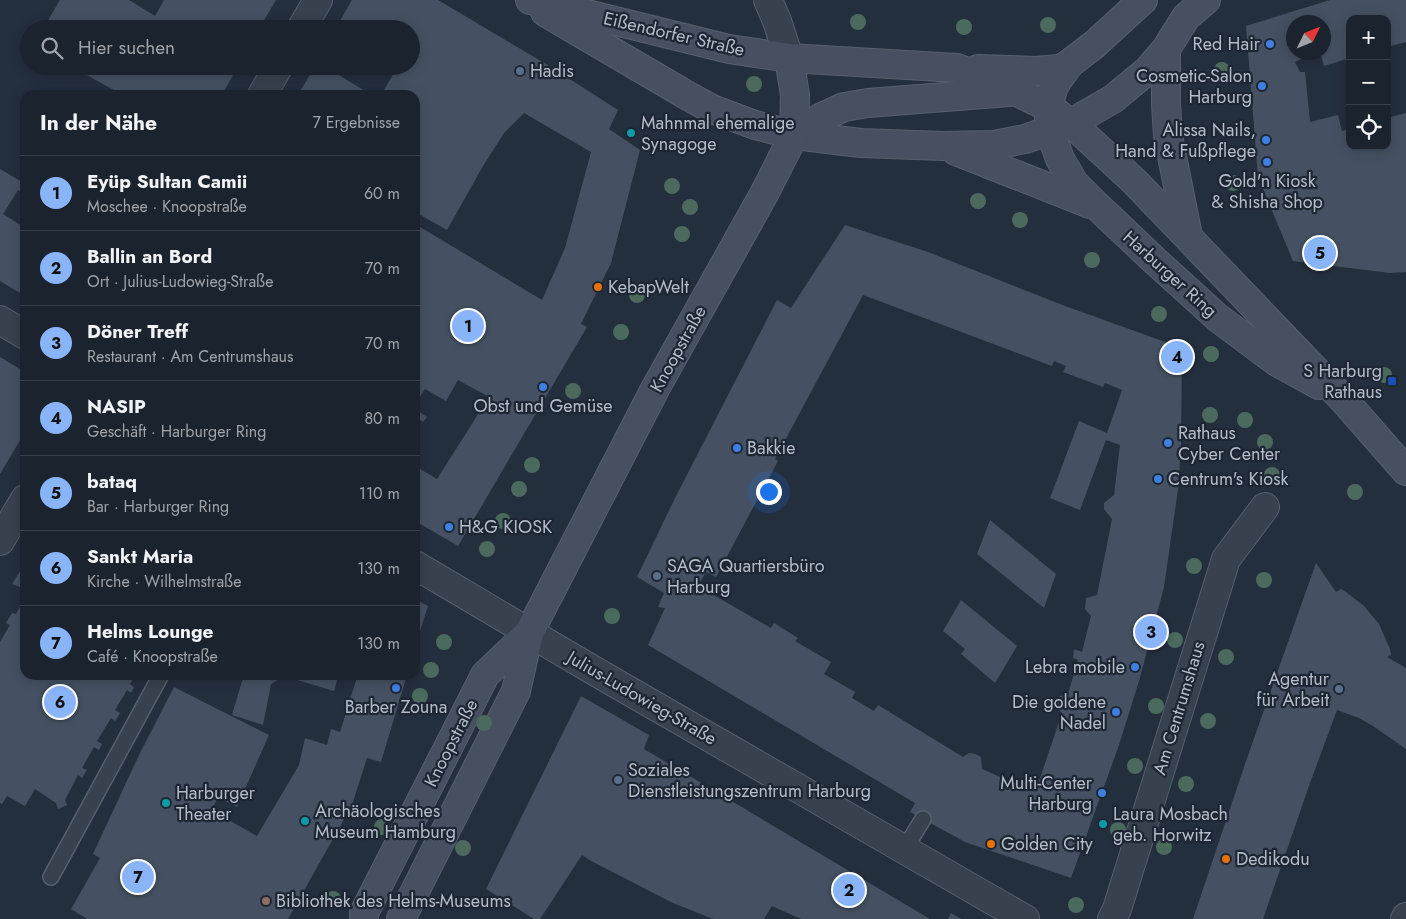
<!DOCTYPE html>
<html lang="de">
<head>
<meta charset="utf-8">
<style>
  :root { --surface:#1b232e; --page:#242b36; --text:#f1f3f6; --muted:#a0a4aa; --line:#39404a; --accent:#8ab4f8 }
  body { margin:0; font-family:Jost,sans-serif; background:var(--page); color:var(--text) }
  .controls { position:absolute; right:15px; top:15px; display:grid; overflow:hidden; border-radius:10px; box-shadow:0 2px 12px #0003 }
  .controls button { width:45px; height:45px; display:grid; place-items:center; padding:0; border:0; border-bottom:1px solid var(--line); background:var(--surface); color:var(--text); font:25px sans-serif }
  .compass { position:absolute; left:1286px; top:15px; width:45px; height:45px; border-radius:50%; background:var(--surface); box-shadow:0 2px 12px #0003; rotate:47deg }
  .you { position:absolute; left:768px; top:491px; width:18px; height:18px; margin:-12px; border:4px solid #fff; border-radius:50%; background:#1a73e8; box-shadow:0 0 0 8px #1a73e833 }
  .badge { display:grid; place-items:center; width:32px; height:32px; border-radius:50%; background:var(--accent); color:#111; font-size:16px; font-weight:700 }
  .pin { position:absolute; translate:-50% -50%; border:2px solid #fff; box-shadow:0 1px 5px #0006 }
  .list { margin:0; padding:0; list-style:none }
  h2 { display:flex; justify-content:space-between; align-items:center; height:65px; margin:0; padding:0 20px; font-size:21px }
  h2 small { font-size:16px; font-weight:400; color:var(--muted) }
  .list li { display:grid; grid-template-columns:32px 1fr auto; gap:15px; align-items:center; box-sizing:border-box; height:75px; padding:0 20px; border-top:1px solid var(--line) }
  .list b { display:block; font-size:19px; white-space:nowrap }
  .list p { margin:0; font-size:16px; white-space:nowrap; color:var(--muted) }
  .list em { font-size:16px; font-style:normal; color:var(--muted) }
  .icon { flex:none; width:28px; height:28px; fill:none; stroke:currentColor; stroke-width:2; stroke-linecap:round; stroke-linejoin:round }
  .map { position:relative; flex:none; width:1406px; height:919px; overflow:hidden }
  .search { position:absolute; background:var(--surface); box-shadow:0 2px 12px #0003; left:20px; top:20px; width:400px; height:55px; display:flex; align-items:center; gap:12px; box-sizing:border-box; padding:0 18px; border-radius:28px; color:var(--muted); font-size:19px }
  .panel { position:absolute; background:var(--surface); box-shadow:0 2px 12px #0003; left:20px; top:90px; width:400px; height:590px; border-radius:15px }
  .map>svg:first-child { display:block }
  .building { fill:#455162; fill-rule:evenodd }
  .lines { fill:none; stroke-linecap:round; stroke-linejoin:round }
  .service-casing { stroke:#565f6c; stroke-width:18 }
  .minor-casing { stroke:#565f6c; stroke-width:30 }
  .secondary-casing { stroke:#565f6c; stroke-width:30 }
  .service { stroke:#38414e; stroke-width:15 }
  .minor { stroke:#38414e; stroke-width:28 }
  .secondary { stroke:#465061; stroke-width:28 }
  .tree { fill:#4b6a5d }
  .shop-dot { fill:#3f7fe0; stroke:#1d2633; stroke-width:2 }
  .service-dot { fill:#5c6f8a; stroke:#1d2633; stroke-width:2 }
  .culture-dot { fill:#0f9aa8; stroke:#1d2633; stroke-width:2 }
  .food-dot { fill:#e8710a; stroke:#1d2633; stroke-width:2 }
  .transit-dot { fill:#1a4fb4; stroke:#1d2633; stroke-width:2 }
  .education-dot { fill:#8d6e63; stroke:#1d2633; stroke-width:2 }
  .labels { text-anchor:middle; stroke-width:4.5; stroke-linejoin:round; paint-order:stroke }
  .street-label { font-size:18px; fill:#b4bcc9; stroke:#1d2633 }
  .poi-label { font-size:18px; fill:#b4bcc9; stroke:#1d2633; text-anchor:start }
</style>
</head>
<body>
<div class="map">
<svg width="1406" height="919" viewBox="0 0 1406 919">
  <rect width="100%" height="100%" fill="#242f3e"/>
  <g class="building">
    <polygon points="60,0 129,0 155,16 164,0 276,0 259,29 43,29"/>
    <polygon points="352,0 438,0 551,67 618,110 609,129 640,150 611,263 581,324 587,327 458,546 415,521 415,466 437,479 489,397 458,380 446,401 425,389 415,405 415,224 542,300 565,248 591,152 524,113 504,133 483,166 447,230 415,212 415,128 418,123 415,121 415,95 381,95 398,66 411,66 411,29 341,29 337,26"/>
    <polygon points="1330,0 1406,0 1406,42 1387,47 1387,19 1350,19 1350,58 1324,66 1320,52 1324,52 1324,22 1294,22 1294,52 1315,52 1295,62 1300,72 1305,72 1310,122 1338,115 1342,131 1350,129 1350,146 1387,146 1387,118 1406,113 1406,272 1390,273 1293,261 1258,177 1246,26"/>
    <polygon points="70,66 238,66 222,95 123,95"/>
    <polygon points="315,66 324,66 370,94 370,95 298,95"/>
    <polygon points="0,169 22,182 25,177 25,194 18,190 3,214 25,228 25,296 0,281"/>
    <path d="M845 225 928 252 1065 306 1182 348 1181 447 1178 489 1164 587 1139 681 1119 745 1071 878 965 842 910 812 915 803 648 645 665 608 658 607 664 593 637 577 675 498 777 300 791 308ZM863 295 1052 366 1054 361 1066 366 1063 372 1103 387 1105 383 1122 390 1107 433 1079 421 1050 498 1080 510 1106 440 1120 445 1114 495 1104 503V509L1112 519 1097 595 1086 598 1085 609 1091 616 1082 652 1074 649 1073 658 1078 660 1068 694 1058 697 1057 708 1062 713 1038 784 1025 788 982 769 981 757 976 754 969 753 963 757 878 705 874 711 852 698 855 692 824 674 831 662 795 641 798 638 774 623 771 628 698 586 706 572 716 577 778 461 775 459Z"/>
    <polygon points="0,357 25,372 25,432 0,474"/>
    <polygon points="415,409 427,417 423,422 415,417"/>
    <polygon points="990,520 1056,574 1044,608 977,554"/>
    <polygon points="25,563 25,589 12,584"/>
    <polygon points="1316,563 1336,592 1341,589 1346,592 1364,606 1379,624 1390,649 1391,655 1387,657 1406,668 1406,749 1373,726 1359,718 1337,710 1310,783 1263,919 1193,919 1246,761"/>
    <polygon points="25,598 25,675 135,675 130,684 134,687 131,693 127,690 115,710 120,713 115,721 111,718 97,741 102,744 99,750 94,747 82,768 87,770 82,778 78,775 65,800 67,805 58,809 56,803 35,789 25,806 7,796 2,804 0,803 0,642 10,625 6,623 12,613 16,614"/>
    <polygon points="415,599 428,606 415,647"/>
    <polygon points="961,600 1017,646 995,683 961,654 965,649 943,631"/>
    <polygon points="246,675 345,675 345,676 338,677 334,691 284,676 271,684 263,725 232,715 242,681"/>
    <polygon points="353,675 407,675 381,762 367,758 352,805 288,919 87,919 71,909 100,858 93,854 139,755 174,687 269,735 237,807 218,798 211,810 257,836 299,765 305,738 327,745 331,729 340,732 357,677"/>
    <polygon points="581,696 649,735 644,749 930,919 801,919 772,906 764,919 713,919 673,903 593,862 582,855 540,919 534,919 486,889"/>
    <polygon points="951,913 961,919 948,919"/>
  </g>
  <g class="lines">
    <g class="service-casing">
      <g id="service">
        <polyline points="904,850 923,819"/>
        <polyline points="51,877 161,675"/>
      </g>
    </g>
    <g class="minor-casing">
      <g id="minor">
        <polyline points="768,0 777,21 789,58"/>
        <polyline points="301,29 318,0"/>
        <polyline points="262,95 279,66"/>
        <polyline points="0,320 25,335"/>
        <polyline points="0,541 25,499"/>
        <polyline points="415,565 598,673 1025,919"/>
        <polyline points="1112,919 1117,909 1226,559 1265,507"/>
        <polyline points="1405,919 1406,917"/>
      </g>
    </g>
    <g class="secondary-casing">
      <g id="secondary">
        <polyline points="530,0 729,49 789,58 957,68 1015,91 1048,107 1071,123 1135,182 1342,398 1406,471"/>
        <polyline points="545,12 688,96 712,109 755,125 794,135 861,143 943,146 994,145 1025,139 1071,123 1113,99 1148,70 1166,49 1186,17 1206,0"/>
        <polyline points="1166,49 1166,104 1168,136 1188,236"/>
        <polyline points="1069,64 1054,86 1048,107 1050,131 1060,159 1074,183 1097,206 1154,260 1218,318 1277,362 1319,385"/>
        <polyline points="978,69 1036,71 1059,69"/>
        <polyline points="1053,73 1069,64 1095,44 1143,0"/>
        <polyline points="794,135 820,118 844,107 868,103 1009,92"/>
        <polyline points="956,151 1090,204"/>
        <polyline points="364,919 364,913 485,675 529,633"/>
        <polyline points="401,919 516,691 529,633 655,389 764,194 794,135 795,95 789,58"/>
      </g>
    </g>
    <use href="#service" class="service"/>
    <use href="#minor" class="minor"/>
    <use href="#secondary" class="secondary"/>
  </g>
  <g class="tree">
    <circle cx="858" cy="22" r="8"/>
    <circle cx="1048" cy="25" r="8"/>
    <circle cx="964" cy="27" r="8"/>
    <circle cx="1222" cy="70" r="8"/>
    <circle cx="754" cy="84" r="8"/>
    <circle cx="1233" cy="183" r="8"/>
    <circle cx="672" cy="186" r="8"/>
    <circle cx="978" cy="201" r="8"/>
    <circle cx="690" cy="207" r="8"/>
    <circle cx="1020" cy="220" r="8"/>
    <circle cx="682" cy="234" r="8"/>
    <circle cx="1092" cy="260" r="8"/>
    <circle cx="637" cy="295" r="8"/>
    <circle cx="1159" cy="314" r="8"/>
    <circle cx="621" cy="332" r="8"/>
    <circle cx="1211" cy="354" r="8"/>
    <circle cx="1384" cy="375" r="8"/>
    <circle cx="573" cy="391" r="8"/>
    <circle cx="1210" cy="415" r="8"/>
    <circle cx="1245" cy="420" r="8"/>
    <circle cx="1265" cy="442" r="8"/>
    <circle cx="532" cy="465" r="8"/>
    <circle cx="1272" cy="475" r="8"/>
    <circle cx="519" cy="489" r="8"/>
    <circle cx="1355" cy="492" r="8"/>
    <circle cx="503" cy="521" r="8"/>
    <circle cx="487" cy="549" r="8"/>
    <circle cx="1194" cy="566" r="8"/>
    <circle cx="1264" cy="580" r="8"/>
    <circle cx="612" cy="616" r="8"/>
    <circle cx="1175" cy="640" r="8"/>
    <circle cx="444" cy="642" r="8"/>
    <circle cx="1226" cy="657" r="8"/>
    <circle cx="431" cy="670" r="8"/>
    <circle cx="420" cy="696" r="8"/>
    <circle cx="1156" cy="706" r="8"/>
    <circle cx="1208" cy="721" r="8"/>
    <circle cx="484" cy="723" r="8"/>
    <circle cx="1135" cy="766" r="8"/>
    <circle cx="1186" cy="784" r="8"/>
    <circle cx="382" cy="827" r="8"/>
    <circle cx="1118" cy="830" r="8"/>
    <circle cx="1164" cy="847" r="8"/>
    <circle cx="463" cy="848" r="8"/>
    <circle cx="333" cy="899" r="8"/>
    <circle cx="1076" cy="905" r="8"/>
  </g>
  <g class="shop-dot">
    <circle cx="1270" cy="44" r="5"/>
    <circle cx="1262" cy="86" r="5"/>
    <circle cx="1266" cy="140" r="5"/>
    <circle cx="1267" cy="162" r="5"/>
    <circle cx="543" cy="387" r="5"/>
    <circle cx="1168" cy="443" r="5"/>
    <circle cx="737" cy="448" r="5"/>
    <circle cx="1158" cy="479" r="5"/>
    <circle cx="449" cy="527" r="5"/>
    <circle cx="1135" cy="667" r="5"/>
    <circle cx="396" cy="688" r="5"/>
    <circle cx="1116" cy="712" r="5"/>
    <circle cx="1102" cy="793" r="5"/>
  </g>
  <g class="service-dot">
    <circle cx="520" cy="71" r="5"/>
    <circle cx="657" cy="576" r="5"/>
    <circle cx="1339" cy="689" r="5"/>
    <circle cx="618" cy="780" r="5"/>
  </g>
  <g class="culture-dot">
    <circle cx="631" cy="133" r="5"/>
    <circle cx="166" cy="803" r="5"/>
    <circle cx="305" cy="821" r="5"/>
    <circle cx="1103" cy="824" r="5"/>
  </g>
  <g class="food-dot">
    <circle cx="598" cy="287" r="5"/>
    <circle cx="991" cy="844" r="5"/>
    <circle cx="1226" cy="859" r="5"/>
  </g>
  <rect class="transit-dot" x="1387" y="376" width="10" height="10" rx="2.5"/>
  <circle class="education-dot" cx="266" cy="901" r="5"/>
  <g class="labels">
    <g class="street-label">
      <text transform="translate(674 34) rotate(13)" y="6">Eißendorfer Straße</text>
      <text transform="translate(1170 274) rotate(42)" y="6">Harburger Ring</text>
      <text transform="translate(678 349) rotate(-61)" y="6">Knoopstraße</text>
      <text transform="translate(642 698) rotate(30)" y="6">Julius-Ludowieg-Straße</text>
      <text transform="translate(1179 708) rotate(-73)" y="6">Am Centrumshaus</text>
      <text transform="translate(451 743) rotate(-63)" y="6">Knoopstraße</text>
    </g>
    <g class="poi-label">
      <text x="1260" y="50" text-anchor="end">Red Hair</text>
      <text x="530" y="77">Hadis</text>
      <text x="1252" y="82" text-anchor="end">Cosmetic-Salon<tspan x="1252" dy="21">Harburg</tspan></text>
      <text x="641" y="129">Mahnmal ehemalige<tspan x="641" dy="21">Synagoge</tspan></text>
      <text x="1256" y="136" text-anchor="end">Alissa Nails,<tspan x="1256" dy="21">Hand &amp; Fußpflege</tspan></text>
      <text x="1267" y="187" text-anchor="middle">Gold'n Kiosk<tspan x="1267" dy="21">&amp; Shisha Shop</tspan></text>
      <text x="608" y="293">KebapWelt</text>
      <text x="1382" y="377" text-anchor="end">S Harburg<tspan x="1382" dy="21">Rathaus</tspan></text>
      <text x="543" y="412" text-anchor="middle">Obst und Gemüse</text>
      <text x="1178" y="439">Rathaus<tspan x="1178" dy="21">Cyber Center</tspan></text>
      <text x="747" y="454">Bakkie</text>
      <text x="1168" y="485">Centrum's Kiosk</text>
      <text x="459" y="533">H&amp;G KIOSK</text>
      <text x="667" y="572">SAGA Quartiersbüro<tspan x="667" dy="21">Harburg</tspan></text>
      <text x="1125" y="673" text-anchor="end">Lebra mobile</text>
      <text x="1329" y="685" text-anchor="end">Agentur<tspan x="1329" dy="21">für Arbeit</tspan></text>
      <text x="1106" y="708" text-anchor="end">Die goldene<tspan x="1106" dy="21">Nadel</tspan></text>
      <text x="396" y="713" text-anchor="middle">Barber Zouna</text>
      <text x="628" y="776">Soziales<tspan x="628" dy="21">Dienstleistungszentrum Harburg</tspan></text>
      <text x="1092" y="789" text-anchor="end">Multi-Center<tspan x="1092" dy="21">Harburg</tspan></text>
      <text x="176" y="799">Harburger<tspan x="176" dy="21">Theater</tspan></text>
      <text x="315" y="817">Archäologisches<tspan x="315" dy="21">Museum Hamburg</tspan></text>
      <text x="1113" y="820">Laura Mosbach<tspan x="1113" dy="21">geb. Horwitz</tspan></text>
      <text x="1001" y="850">Golden City</text>
      <text x="1236" y="865">Dedikodu</text>
      <text x="276" y="907">Bibliothek des Helms-Museums</text>
    </g>
  </g>
</svg>
<div class="controls">
<button>+</button>
<button>−</button>
<button><svg class="icon" aria-label="locate" viewBox="0 0 24 24"><circle cx="12" cy="12" r="6"/><path d="M12 2v4M12 18v4M2 12h4M18 12h4"/></svg></button>
</div>
<svg class="compass" viewBox="-18 -18 36 36"><path d="M0-13l5 13h-10z" fill="#e53935"/><path d="M0 13l5-13h-10z" fill="#a0a4aa"/></svg>
<div class="you"></div>
<div class="pin badge" style="left:468px;top:326px">1</div>
<div class="pin badge" style="left:849px;top:890px">2</div>
<div class="pin badge" style="left:1151px;top:632px">3</div>
<div class="pin badge" style="left:1177px;top:357px">4</div>
<div class="pin badge" style="left:1320px;top:253px">5</div>
<div class="pin badge" style="left:60px;top:702px">6</div>
<div class="pin badge" style="left:138px;top:877px">7</div>
<div class="search"><svg class="icon" aria-label="search" viewBox="0 0 24 24"><circle cx="10" cy="10" r="6"/><path d="M15 15l6 6"/></svg>Hier suchen</div>
<section class="panel">
<h2>In der Nähe<small>7 Ergebnisse</small></h2>
<ul class="list">
<li><span class="badge">1</span><div><b>Eyüp Sultan Camii</b><p>Moschee · Knoopstraße</p></div><em>60 m</em></li>
<li><span class="badge">2</span><div><b>Ballin an Bord</b><p>Ort · Julius-Ludowieg-Straße</p></div><em>70 m</em></li>
<li><span class="badge">3</span><div><b>Döner Treff</b><p>Restaurant · Am Centrumshaus</p></div><em>70 m</em></li>
<li><span class="badge">4</span><div><b>NASIP</b><p>Geschäft · Harburger Ring</p></div><em>80 m</em></li>
<li><span class="badge">5</span><div><b>bataq</b><p>Bar · Harburger Ring</p></div><em>110 m</em></li>
<li><span class="badge">6</span><div><b>Sankt Maria</b><p>Kirche · Wilhelmstraße</p></div><em>130 m</em></li>
<li><span class="badge">7</span><div><b>Helms Lounge</b><p>Café · Knoopstraße</p></div><em>130 m</em></li>
</ul>
</section>
</div>
</body>
</html>
